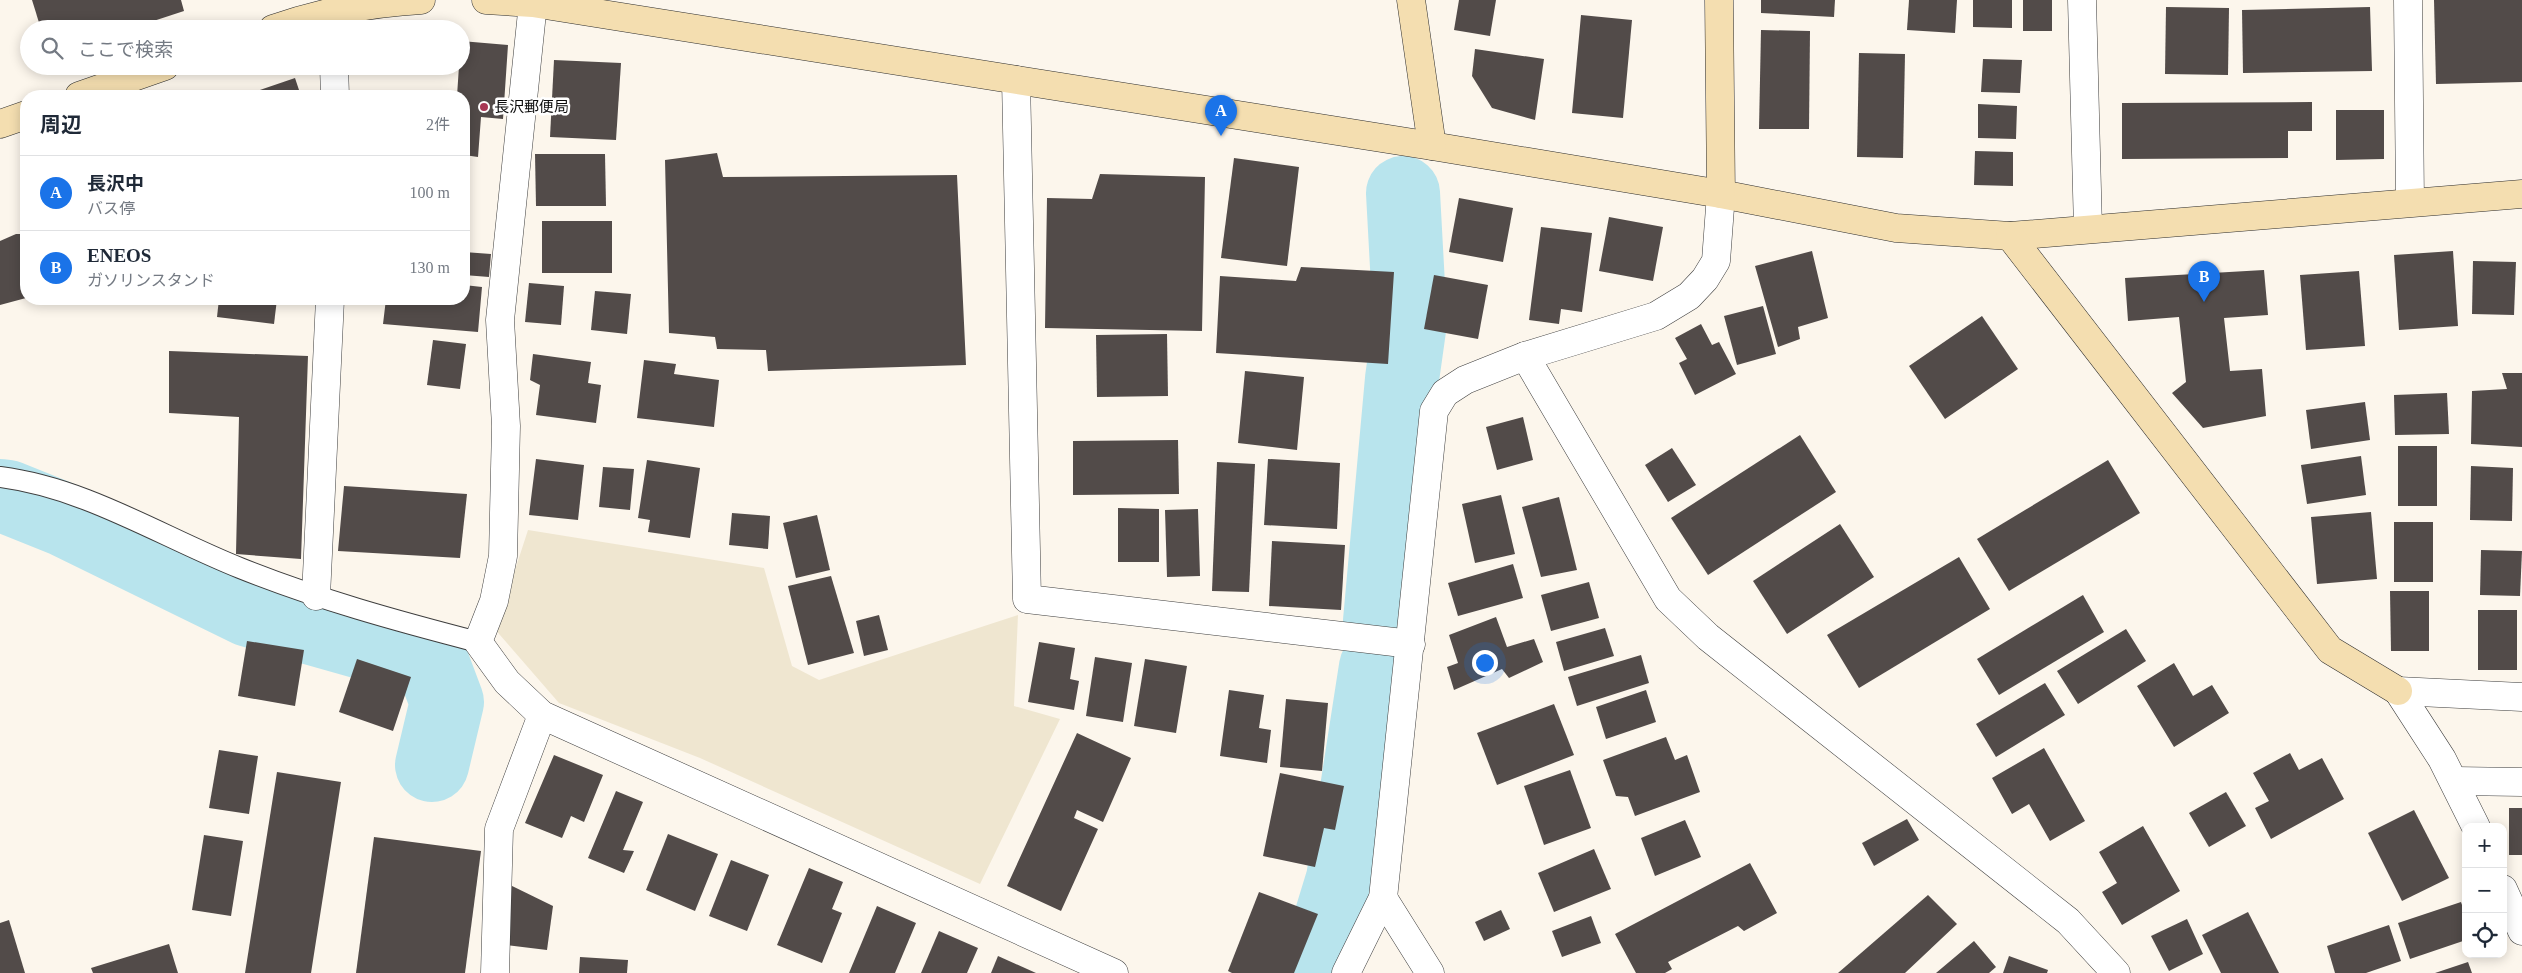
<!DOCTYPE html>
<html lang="ja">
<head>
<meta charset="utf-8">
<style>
  :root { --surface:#fff; --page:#f6f6f7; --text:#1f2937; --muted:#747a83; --line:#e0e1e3; --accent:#1a73e8 }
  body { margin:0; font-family:"Times New Roman","Noto Sans JP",serif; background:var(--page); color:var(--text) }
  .controls { position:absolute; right:15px; bottom:15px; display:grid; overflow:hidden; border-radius:10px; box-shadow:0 2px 12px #0003 }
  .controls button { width:45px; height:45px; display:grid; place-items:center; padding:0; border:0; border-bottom:1px solid var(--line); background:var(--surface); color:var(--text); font:25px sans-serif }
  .you { position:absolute; left:1484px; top:662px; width:18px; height:18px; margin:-12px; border:4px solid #fff; border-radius:50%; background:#1a73e8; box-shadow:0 0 0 8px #1a73e833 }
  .badge { display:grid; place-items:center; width:32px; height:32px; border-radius:50%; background:var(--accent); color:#fff; font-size:16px; font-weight:700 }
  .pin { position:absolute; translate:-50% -41px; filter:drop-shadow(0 1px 2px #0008) }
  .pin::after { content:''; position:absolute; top:26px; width:18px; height:15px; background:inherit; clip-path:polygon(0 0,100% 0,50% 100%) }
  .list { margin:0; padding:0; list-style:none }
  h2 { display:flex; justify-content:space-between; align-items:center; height:65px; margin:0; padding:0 20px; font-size:21px }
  h2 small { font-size:16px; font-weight:400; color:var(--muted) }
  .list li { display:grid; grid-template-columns:32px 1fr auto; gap:15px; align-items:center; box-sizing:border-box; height:75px; padding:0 20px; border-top:1px solid var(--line) }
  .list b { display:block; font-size:19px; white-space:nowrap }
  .list p { margin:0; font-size:16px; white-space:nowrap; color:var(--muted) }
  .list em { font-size:16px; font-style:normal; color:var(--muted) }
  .icon { flex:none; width:28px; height:28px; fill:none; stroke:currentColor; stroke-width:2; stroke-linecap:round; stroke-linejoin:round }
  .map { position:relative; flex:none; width:2522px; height:973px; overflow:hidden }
  .search { position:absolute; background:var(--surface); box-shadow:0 2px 12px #0003; left:20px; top:20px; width:450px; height:55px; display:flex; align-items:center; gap:12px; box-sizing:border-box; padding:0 18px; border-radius:28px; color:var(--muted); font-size:19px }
  .panel { position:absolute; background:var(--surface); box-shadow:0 2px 12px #0003; left:20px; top:90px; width:450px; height:215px; border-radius:20px }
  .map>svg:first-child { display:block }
  .farmland { fill:#efe6d0 }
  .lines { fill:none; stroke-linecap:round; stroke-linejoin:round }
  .river { stroke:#b8e4ed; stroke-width:74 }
  .building { fill:#524b49 }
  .lane-casing { stroke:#3e3e3e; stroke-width:22 }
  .street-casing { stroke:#3e3e3e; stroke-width:29 }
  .secondary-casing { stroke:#2d2d2d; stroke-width:29 }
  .lane { stroke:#fff; stroke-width:20 }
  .street { stroke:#fff; stroke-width:28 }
  .secondary { stroke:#f4deb0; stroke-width:28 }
  .poi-dot { fill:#a83754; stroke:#fff; stroke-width:2 }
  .labels { text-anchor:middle; stroke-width:5; stroke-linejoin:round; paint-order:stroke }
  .poi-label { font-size:15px; fill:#0b0b0b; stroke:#fff; text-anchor:start }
</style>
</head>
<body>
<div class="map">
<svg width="2522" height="973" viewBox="0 0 2522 973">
  <rect width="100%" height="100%" fill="#fcf6ec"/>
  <polygon class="farmland" points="528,530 764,568 792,666 819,680 1018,615 1014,706 1060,719 980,884 700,758 559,703 493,627 515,570"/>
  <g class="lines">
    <g class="river">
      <polyline points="0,496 8,497 65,520 249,610 432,662 447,702 432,765"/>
      <polyline points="1380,621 1402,379 1410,322 1403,193"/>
      <polyline points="1307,973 1328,928 1343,879 1376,667"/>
    </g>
  </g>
  <g class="building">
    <polygon points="32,0 181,0 184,11 129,29 41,29"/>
    <polygon points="1459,0 1496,0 1490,36 1454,30"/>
    <polygon points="1761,0 1835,0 1834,17 1761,13"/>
    <polygon points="1909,0 1957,0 1955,33 1907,30"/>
    <polygon points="1973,0 2012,0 2012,28 1973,27"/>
    <rect x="2023" y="0" width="29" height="31"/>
    <polygon points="2434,0 2522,0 2522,82 2436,84"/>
    <polygon points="2166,7 2229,8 2228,75 2165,74"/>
    <polygon points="2370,7 2372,71 2243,73 2242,10"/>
    <polygon points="1581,15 1632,20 1623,118 1572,113"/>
    <polygon points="1761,30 1810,31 1809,129 1759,129"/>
    <polygon points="461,41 508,45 503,119 481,117 478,157 464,155 464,96 457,96 459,66 461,66"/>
    <polygon points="1475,49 1544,59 1535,120 1492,108 1472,76"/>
    <polygon points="1859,53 1905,54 1903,158 1857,157"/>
    <polygon points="1983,59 2022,60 2020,93 1981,92"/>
    <polygon points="554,60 621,63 616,140 550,137"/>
    <polygon points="295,78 301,96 242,96"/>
    <polygon points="2312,102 2312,131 2288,131 2288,158 2122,159 2122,103"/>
    <polygon points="1978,104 2017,106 2016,139 1978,138"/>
    <polygon points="2336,110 2384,110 2384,159 2336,160"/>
    <polygon points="1975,151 2013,152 2013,186 1974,185"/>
    <polygon points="717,153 723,177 957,175 966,365 768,371 766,350 717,349 715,337 669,333 665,160"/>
    <polygon points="535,154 605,154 606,206 536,206"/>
    <polygon points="1234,158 1299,167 1287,266 1221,258"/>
    <polygon points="1100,174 1205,177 1202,331 1045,328 1047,198 1092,199"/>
    <polygon points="1459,198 1513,208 1503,262 1449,252"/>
    <polygon points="1609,217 1663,227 1653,281 1599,271"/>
    <rect x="542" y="221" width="70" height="52"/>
    <polygon points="1541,227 1592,233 1582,312 1561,309 1559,324 1529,320"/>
    <polygon points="16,234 26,234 26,298 0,305 0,241"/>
    <polygon points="1812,251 1828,318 1798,327 1800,339 1778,347 1755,266"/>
    <polygon points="2453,251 2458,326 2399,330 2394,255"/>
    <polygon points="464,252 491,254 489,277 464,275"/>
    <polygon points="2473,261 2516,262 2514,315 2472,314"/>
    <polygon points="1301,267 1394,272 1388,364 1216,353 1220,276 1296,281"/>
    <polygon points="2264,270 2268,315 2224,318 2230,371 2262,369 2266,416 2203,428 2172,393 2186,382 2179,317 2128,321 2125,278"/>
    <polygon points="2359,271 2365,346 2306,350 2300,275"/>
    <polygon points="1434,275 1488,285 1478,339 1424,329"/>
    <polygon points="529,283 564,286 561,325 525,322"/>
    <polygon points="464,285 482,287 478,332 383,324 386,299 464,299"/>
    <polygon points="595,291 631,294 627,334 591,330"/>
    <polygon points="219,299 277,299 274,324 217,317"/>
    <polygon points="1763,306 1776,354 1737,365 1724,316"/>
    <polygon points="1982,316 2018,369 1945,419 1909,366"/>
    <polygon points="1701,324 1712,345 1719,342 1736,374 1695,395 1679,363 1687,359 1675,338"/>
    <polygon points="1167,334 1168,396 1097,397 1096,335"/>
    <polygon points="433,340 466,344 460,389 427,385"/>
    <polygon points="169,351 308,356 301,559 236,554 239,417 169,413"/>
    <polygon points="533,354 591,362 588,383 601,385 596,423 536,415 540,385 530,380"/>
    <polygon points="644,360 676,364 674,374 719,380 714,427 637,418"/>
    <polygon points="1245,371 1304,377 1297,450 1238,443"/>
    <polygon points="2502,373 2522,373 2522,447 2471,444 2472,391 2507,389"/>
    <polygon points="2447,393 2449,434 2395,435 2394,395"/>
    <polygon points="2365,402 2370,440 2311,449 2306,410"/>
    <polygon points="1523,417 1533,460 1497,470 1486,427"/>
    <polygon points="1800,435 1836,492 1708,575 1671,518"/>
    <polygon points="1178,440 1179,494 1073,495 1073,441"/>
    <rect x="2398" y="446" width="39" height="60"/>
    <polygon points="1672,448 1696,485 1668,502 1645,465"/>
    <polygon points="2361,456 2366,495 2307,504 2301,465"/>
    <polygon points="536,459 584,465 578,520 529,515"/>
    <polygon points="1268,459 1340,463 1337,529 1264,525"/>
    <polygon points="647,460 700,468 690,538 648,532 650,520 638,518"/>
    <polygon points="2108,460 2140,513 2009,591 1977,539"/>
    <polygon points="1217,462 1255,464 1249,592 1212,591"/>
    <polygon points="2471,466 2513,468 2512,521 2470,520"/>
    <polygon points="603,467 634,469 630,510 599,507"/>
    <polygon points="344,486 467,494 460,558 338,551"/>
    <polygon points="1501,495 1515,554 1475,563 1462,504"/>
    <polygon points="1559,497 1577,570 1541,577 1522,507"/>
    <polygon points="1118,508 1159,509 1159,562 1118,562"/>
    <polygon points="1198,509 1200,576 1167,577 1165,510"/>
    <polygon points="2371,512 2377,579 2317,584 2311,517"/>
    <polygon points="732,513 770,516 768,549 729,545"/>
    <polygon points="817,515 830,570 796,578 783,523"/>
    <rect x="2394" y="522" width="39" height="60"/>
    <polygon points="1840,524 1874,577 1787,634 1753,581"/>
    <polygon points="1272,541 1345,545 1341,610 1269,606"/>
    <polygon points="2481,550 2522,551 2520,596 2480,595"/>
    <polygon points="1959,557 1990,609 1859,688 1827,635"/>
    <polygon points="1513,564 1523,598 1458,616 1448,583"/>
    <polygon points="831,576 854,653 808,665 788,586"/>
    <polygon points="1589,582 1599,618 1551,631 1541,595"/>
    <polygon points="2390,591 2429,591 2429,651 2391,651"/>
    <polygon points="2083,595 2104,632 1999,695 1977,659"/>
    <rect x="2478" y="610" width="39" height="60"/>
    <polygon points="879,615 888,650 864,656 856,621"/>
    <polygon points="1496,617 1507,647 1534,639 1543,662 1509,678 1502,669 1454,690 1447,667 1458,663 1449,635"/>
    <polygon points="1605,628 1614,656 1564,671 1556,642"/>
    <polygon points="2126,629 2146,661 2078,704 2057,671"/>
    <polygon points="247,641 304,650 295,706 238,696"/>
    <polygon points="1039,642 1075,648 1070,679 1079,681 1074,710 1028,702"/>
    <polygon points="1641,655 1649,683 1577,706 1568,677"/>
    <polygon points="1095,657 1132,663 1123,722 1086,716"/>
    <polygon points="357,659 411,677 393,731 339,712"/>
    <polygon points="1145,659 1187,666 1176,733 1134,726"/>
    <polygon points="2174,663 2193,696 2212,685 2229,713 2174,747 2137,686"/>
    <polygon points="2045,683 2065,715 1996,757 1976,724"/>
    <polygon points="1229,690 1264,695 1259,728 1271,730 1267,763 1220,756"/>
    <polygon points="1646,690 1656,722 1606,739 1596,707"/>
    <polygon points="1286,699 1328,703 1322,771 1280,767"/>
    <polygon points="1554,704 1574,755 1497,785 1477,733"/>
    <polygon points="1077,733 1131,758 1103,822 1077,810 1074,818 1098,829 1061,911 1007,886"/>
    <polygon points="1666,737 1675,760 1687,755 1700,792 1635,816 1628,797 1616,796 1603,760"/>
    <polygon points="2044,748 2085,821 2050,841 2029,804 2012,814 1992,778"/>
    <polygon points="219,750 258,756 249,814 209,808"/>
    <polygon points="2290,753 2299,770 2322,758 2344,799 2271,839 2255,808 2269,801 2253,773"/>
    <polygon points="554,755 603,775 584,822 571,816 562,838 525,823"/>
    <polygon points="1570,770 1591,828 1544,845 1524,786"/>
    <polygon points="277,772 341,782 311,973 245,973"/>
    <polygon points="1280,773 1344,786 1335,830 1324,828 1315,867 1263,856"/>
    <polygon points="616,791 643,802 623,850 634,851 624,873 588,858"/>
    <polygon points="2226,792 2246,826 2209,847 2189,813"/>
    <rect x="2509" y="808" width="13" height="47"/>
    <polygon points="2414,810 2449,878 2402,901 2368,833"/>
    <polygon points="1907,819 1919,840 1874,866 1862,843"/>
    <polygon points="1685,820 1701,857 1655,876 1641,838"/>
    <polygon points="2143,826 2180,891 2122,925 2102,892 2117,883 2099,852"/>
    <polygon points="668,834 718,854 695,911 646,890"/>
    <polygon points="204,835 243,841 231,916 192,910"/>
    <polygon points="374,837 481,851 465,973 356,973"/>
    <polygon points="1594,849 1611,889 1554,912 1538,873"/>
    <polygon points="731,860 769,875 747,931 709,916"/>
    <polygon points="1750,863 1777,913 1744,931 1738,926 1668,962 1672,969 1665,973 1636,973 1615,934"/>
    <polygon points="809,868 843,882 832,909 842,913 822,963 777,945"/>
    <polygon points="506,883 553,906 547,950 505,945"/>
    <polygon points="1259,892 1318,914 1294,973 1232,973 1228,971"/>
    <polygon points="1928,895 1957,924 1905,973 1838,973"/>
    <polygon points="2461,902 2466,917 2466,940 2410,959 2398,923"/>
    <polygon points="877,906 916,923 895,973 849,973"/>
    <polygon points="1501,910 1510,929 1484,941 1475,922"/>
    <polygon points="2248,912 2279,973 2221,973 2202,935"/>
    <polygon points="1591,916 1601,943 1562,957 1552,931"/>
    <polygon points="2187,919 2203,954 2169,971 2151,936"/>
    <polygon points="9,920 25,973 0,973 0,923"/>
    <polygon points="2389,925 2401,961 2366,973 2335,973 2327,946"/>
    <polygon points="939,931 978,948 967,973 921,973"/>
    <polygon points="1974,941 1996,967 1989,973 1936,973"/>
    <polygon points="169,944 178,973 93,973 91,968"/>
    <polygon points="998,956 1036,973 991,973"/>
    <polygon points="2009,956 2048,970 2047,973 2003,973"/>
    <polygon points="580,957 628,960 627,973 579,973"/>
    <polygon points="2468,962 2472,973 2435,973"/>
  </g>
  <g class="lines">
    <g class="lane-casing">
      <path id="lane" d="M0 477C86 488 160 536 240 568 317 599 397 621 478 642"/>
    </g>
    <g class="street-casing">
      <g id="street">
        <polyline points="2082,0 2088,229"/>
        <polyline points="2408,0 2410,202"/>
        <polyline points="533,3 500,320 506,426 503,556 494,601 478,642 507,682 542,715 1114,973"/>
        <polyline points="334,66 335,96"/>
        <polyline points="1016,80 1027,599 1411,644"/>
        <polyline points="1525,356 1668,599 1708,637 2068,921 2116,973"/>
        <polyline points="316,596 330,299"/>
        <polyline points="2398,691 2442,759 2476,827"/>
        <polyline points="2398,691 2522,697"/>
        <polyline points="2455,781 2522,782"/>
        <polyline points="2503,889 2522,931"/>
        <polyline points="1383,898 1430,973"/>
        <polyline points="495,973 499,829 542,715"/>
        <polyline points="1346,973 1383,898 1434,411 1445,393 1465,380 1525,356 1656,316 1689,296 1705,279 1716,261 1721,194"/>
      </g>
    </g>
    <g class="secondary-casing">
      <g id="secondary">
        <polyline points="486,0 533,3 1432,146 1721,194 1896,228 2010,236 2522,194"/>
        <polyline points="1411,0 1432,146"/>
        <polyline points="1719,0 1721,194"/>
        <path d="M273 29C321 12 371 3 421 0"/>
        <polyline points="79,96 165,66"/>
        <polyline points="0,124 26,115"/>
        <polyline points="2010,236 2330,650 2398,691"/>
      </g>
    </g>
    <use href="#lane" class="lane"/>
    <use href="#street" class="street"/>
    <use href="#secondary" class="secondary"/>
  </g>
  <circle class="poi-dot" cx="484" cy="107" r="5"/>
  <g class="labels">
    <g class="poi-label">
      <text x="494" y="112">長沢郵便局</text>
    </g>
  </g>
</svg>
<div class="controls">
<button>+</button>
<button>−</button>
<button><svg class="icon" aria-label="locate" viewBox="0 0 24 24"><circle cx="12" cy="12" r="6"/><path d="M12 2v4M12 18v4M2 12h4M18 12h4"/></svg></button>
</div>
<div class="you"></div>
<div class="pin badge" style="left:1221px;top:136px">A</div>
<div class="pin badge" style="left:2204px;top:302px">B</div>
<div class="search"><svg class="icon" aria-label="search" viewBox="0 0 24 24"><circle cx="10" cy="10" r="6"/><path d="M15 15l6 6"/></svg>ここで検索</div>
<section class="panel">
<h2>周辺<small>2件</small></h2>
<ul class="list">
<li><span class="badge">A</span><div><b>長沢中</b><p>バス停</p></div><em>100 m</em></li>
<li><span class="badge">B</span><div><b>ENEOS</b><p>ガソリンスタンド</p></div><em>130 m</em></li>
</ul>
</section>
</div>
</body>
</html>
